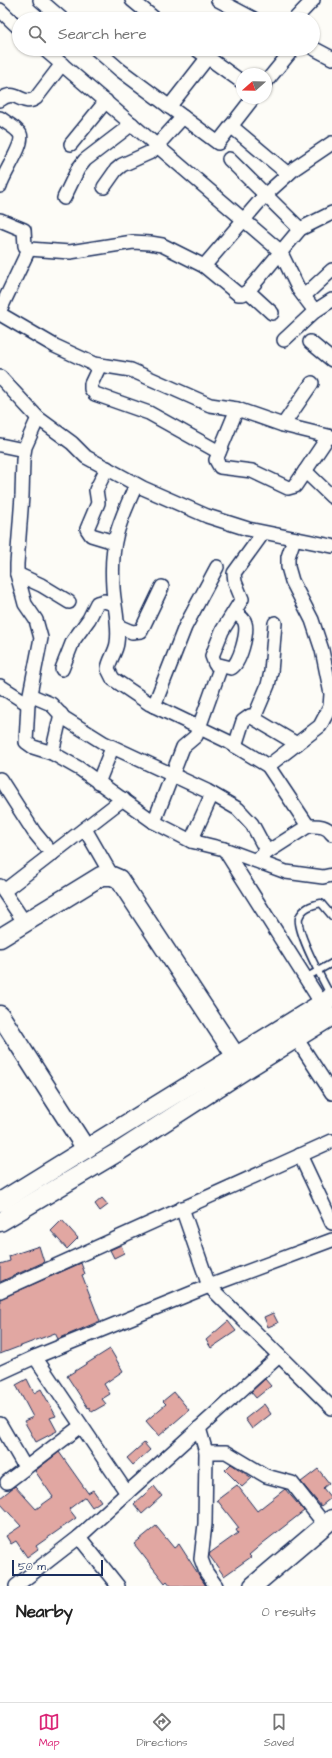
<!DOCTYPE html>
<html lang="en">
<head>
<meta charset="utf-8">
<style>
  :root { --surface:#fff; --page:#f2f2f2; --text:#222; --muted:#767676; --line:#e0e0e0; --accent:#db2777 }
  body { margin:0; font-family:"Architects Daughter",sans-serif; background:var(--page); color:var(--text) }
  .compass { position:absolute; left:236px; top:68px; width:36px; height:36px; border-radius:50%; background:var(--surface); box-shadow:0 1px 3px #0004; rotate:250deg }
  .scale { position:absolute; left:12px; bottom:10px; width:91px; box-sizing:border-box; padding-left:4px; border:2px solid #1b2f5e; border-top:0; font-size:11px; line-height:14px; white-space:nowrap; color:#1b2f5e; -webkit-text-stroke:3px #fdfcf7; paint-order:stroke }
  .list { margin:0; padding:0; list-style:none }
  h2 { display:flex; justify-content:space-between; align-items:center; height:52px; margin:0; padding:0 16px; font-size:17px }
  h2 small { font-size:13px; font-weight:400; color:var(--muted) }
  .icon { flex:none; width:22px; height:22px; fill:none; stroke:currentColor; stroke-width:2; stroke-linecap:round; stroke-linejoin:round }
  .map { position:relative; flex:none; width:332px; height:1586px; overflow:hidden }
  .search { position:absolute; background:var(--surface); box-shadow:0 1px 3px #0004; left:12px; right:12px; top:12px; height:44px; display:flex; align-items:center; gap:10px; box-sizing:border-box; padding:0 14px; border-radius:22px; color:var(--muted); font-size:15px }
  .sheet { height:116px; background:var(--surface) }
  nav { display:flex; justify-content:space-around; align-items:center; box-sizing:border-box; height:56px; border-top:1px solid var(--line); background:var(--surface); font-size:11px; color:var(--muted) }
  nav a { display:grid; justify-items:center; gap:2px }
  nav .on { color:var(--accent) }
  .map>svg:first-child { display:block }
  .building { fill:#e1a7a2; stroke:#1b2f5e }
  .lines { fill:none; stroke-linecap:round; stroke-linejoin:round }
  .lane-casing { stroke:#1b2f5e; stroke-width:9 }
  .street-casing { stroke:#1b2f5e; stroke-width:16 }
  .secondary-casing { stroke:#1b2f5e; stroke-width:21 }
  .lane { stroke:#fdfcf7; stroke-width:6 }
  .street { stroke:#fdfcf7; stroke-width:13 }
  .secondary { stroke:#fdfcf7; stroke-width:18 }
</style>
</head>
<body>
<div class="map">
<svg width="332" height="1586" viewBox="0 0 332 1586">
  <rect width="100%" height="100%" fill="#fdfcf7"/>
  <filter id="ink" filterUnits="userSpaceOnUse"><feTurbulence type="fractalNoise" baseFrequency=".025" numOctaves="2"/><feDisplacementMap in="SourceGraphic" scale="8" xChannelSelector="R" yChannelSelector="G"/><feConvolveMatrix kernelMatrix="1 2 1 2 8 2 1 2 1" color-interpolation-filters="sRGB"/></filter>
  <g filter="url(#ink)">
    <g class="building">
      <polygon points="102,1198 108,1205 100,1211 95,1204"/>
      <polygon points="62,1220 78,1238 67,1249 51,1231"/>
      <polygon points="121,1245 124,1253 114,1258 110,1250"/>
      <polygon points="39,1246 44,1262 0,1282 0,1264 10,1261 9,1256"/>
      <polygon points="81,1263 85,1274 82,1275 100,1321 58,1339 55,1333 0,1354 0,1299"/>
      <polygon points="273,1313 278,1323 268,1327 264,1317"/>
      <polygon points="228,1321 236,1331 211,1348 206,1340"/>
      <polygon points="110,1349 123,1371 104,1384 110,1394 102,1399 106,1404 92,1412 89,1407 88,1408 67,1376"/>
      <polygon points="27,1379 34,1393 41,1389 56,1416 50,1418 57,1431 36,1442 24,1421 33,1417 16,1385"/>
      <polygon points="265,1379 271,1386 256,1398 251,1392"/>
      <polygon points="174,1392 189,1410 159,1436 146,1421 166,1404 163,1401"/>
      <polygon points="264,1404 271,1414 252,1429 245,1419"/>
      <polygon points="144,1443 150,1450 133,1465 127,1458"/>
      <polygon points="59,1452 88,1493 93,1490 101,1501 92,1507 85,1497 69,1509 76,1518 36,1546 38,1549 27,1557 16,1541 11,1544 6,1536 21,1526 0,1503 0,1498 15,1486 36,1509 53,1497 35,1471"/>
      <polygon points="231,1464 252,1478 242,1487 225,1470"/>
      <polygon points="318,1469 329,1483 323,1488 331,1498 321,1506 301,1482"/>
      <polygon points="237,1485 257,1511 285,1489 304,1511 263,1543 249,1555 251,1557 224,1576 209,1555 210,1553 238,1533 236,1530 239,1528 217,1500"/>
      <polygon points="154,1486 162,1496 142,1514 134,1504"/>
      <polygon points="156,1526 174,1548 179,1544 206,1586 171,1586 167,1581 165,1583 134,1544"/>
    </g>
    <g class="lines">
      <g class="lane-casing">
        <g id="lane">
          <polyline points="305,978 332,963"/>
          <path d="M331 996C323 981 296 932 299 918 302 908 312 905 321 903L332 916"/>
        </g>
      </g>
      <g class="street-casing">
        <g id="street">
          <polyline points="40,0 62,19"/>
          <polyline points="132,0 155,19"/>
          <polyline points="218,0 254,19"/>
          <polyline points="0,10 19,28"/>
          <polyline points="295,19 313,0"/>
          <polyline points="313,48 332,58"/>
          <polyline points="44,49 280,251 299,290 315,311 332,300"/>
          <polyline points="96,49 120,70 218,143 253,98"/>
          <polyline points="196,49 242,82"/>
          <polyline points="266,82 293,49"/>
          <path d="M0 100C17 87 22 108 36 98L62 64"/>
          <polyline points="169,107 208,57"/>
          <path d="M0 118C6 123 16 127 20 134 25 144 3 174 0 186"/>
          <polyline points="231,126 288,174"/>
          <polyline points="71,144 106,101"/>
          <polyline points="229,159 300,229"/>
          <polyline points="104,187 116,170 122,165 151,152 183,117"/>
          <polyline points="64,198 78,169 85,160 132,124"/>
          <polyline points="0,220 24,230 25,246 29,249 70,252 133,242 150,243 162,245 204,266 265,195 295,168 332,143"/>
          <polyline points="204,266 238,294 243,294 248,291 300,229 332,213"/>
          <polyline points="248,291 272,313"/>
          <polyline points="304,296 332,270"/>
          <polyline points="0,310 29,249"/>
          <polyline points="0,314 55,346 94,364 131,370 210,405 237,409 283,425 332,437"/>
          <polyline points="284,340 315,311"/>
          <polyline points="310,342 332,360"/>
          <polyline points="100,365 91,384 91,389 95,394 149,413 219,452"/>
          <polyline points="0,377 38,418 72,443 86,457 143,488 207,516 248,529 332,546"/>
          <polyline points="237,409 216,460 220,467 252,471 288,488 295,486 328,437"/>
          <polyline points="38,418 25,447 23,460 22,496 17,564 17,574 25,604 36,620 41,638 28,704 26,742 33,747 52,753 80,769 154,822 191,841 224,849 286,872 323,877 332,875"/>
          <polyline points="283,425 312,383"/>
          <polyline points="0,445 24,450"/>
          <polyline points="107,468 96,490 98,503 87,529 91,535 114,542"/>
          <polyline points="305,471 332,497"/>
          <path d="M136 485C118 525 110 542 113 588 114 606 120 625 117 643 116 652 109 660 108 669L113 679 150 704 227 741 268 766 308 826 255 860"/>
          <polyline points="17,574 41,585 69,602"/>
          <path d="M234 613C238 615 244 618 245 623 248 632 240 664 231 668L215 664 212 656 222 631 242 599 235 582 234 573 263 533"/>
          <polyline points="118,626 132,632 141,631 162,587"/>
          <polyline points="62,669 73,641 89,619 97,603 104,601 114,604"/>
          <polyline points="0,686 28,704"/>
          <polyline points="30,695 51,704 64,718 104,743 207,791 238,809 252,824 267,852"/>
          <polyline points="154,706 185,627 217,567"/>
          <polyline points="254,718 268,685 271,672 275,623"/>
          <polyline points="235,746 243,721 250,716 297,744"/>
          <polyline points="52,753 61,714"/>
          <polyline points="268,766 320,726 330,707 331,694 322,650 312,620 292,581 288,567 288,557 294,539"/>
          <polyline points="0,779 34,832 52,854"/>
          <polyline points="98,783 112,748"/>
          <polyline points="154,822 183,747 196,736 221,666"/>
          <path d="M308 826C318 826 326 825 332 834"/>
          <polyline points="85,829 112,876"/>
          <polyline points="191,841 212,794"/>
          <polyline points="224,849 322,1004"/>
          <polyline points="0,886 25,923"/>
          <polyline points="4,891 123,799"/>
          <polyline points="296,1038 332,1093"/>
          <polyline points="300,1155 332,1223"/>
          <polyline points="182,1208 209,1286 332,1408"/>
          <polyline points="0,1291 332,1141"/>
          <polyline points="35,1357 127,1493 79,1537"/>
          <polyline points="0,1373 35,1357 209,1286 332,1240"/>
          <polyline points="0,1424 25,1467"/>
          <polyline points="199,1428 206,1452 205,1524 201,1559 206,1572 216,1586"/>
          <polyline points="206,1452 226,1452 266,1476 292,1483 325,1525"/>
          <polyline points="7,1482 81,1426"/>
          <polyline points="127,1493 279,1356"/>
          <polyline points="16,1586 79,1537 118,1586"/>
        </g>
      </g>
      <g class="secondary-casing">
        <g id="secondary">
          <polyline points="0,938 101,876 112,876 119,879 241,1064"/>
          <polyline points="0,1015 86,1149"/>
          <polyline points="0,1202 332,997"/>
          <polyline points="0,1222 118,1152 245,1070 332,1016"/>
          <polyline points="253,1586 332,1519"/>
        </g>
      </g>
      <use href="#lane" class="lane"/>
      <use href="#street" class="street"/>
      <use href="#secondary" class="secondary"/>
    </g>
  </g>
</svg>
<svg class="compass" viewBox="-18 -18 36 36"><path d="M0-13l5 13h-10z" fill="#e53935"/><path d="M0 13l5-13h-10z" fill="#767676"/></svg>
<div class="scale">50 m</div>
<div class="search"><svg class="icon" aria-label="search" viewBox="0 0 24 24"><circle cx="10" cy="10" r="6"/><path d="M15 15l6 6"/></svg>Search here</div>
</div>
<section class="sheet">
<h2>Nearby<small>0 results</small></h2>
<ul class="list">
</ul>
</section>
<nav>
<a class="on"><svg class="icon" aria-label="map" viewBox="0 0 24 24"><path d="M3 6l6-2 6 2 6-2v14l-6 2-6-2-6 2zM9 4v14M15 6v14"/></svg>Map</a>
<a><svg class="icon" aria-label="directions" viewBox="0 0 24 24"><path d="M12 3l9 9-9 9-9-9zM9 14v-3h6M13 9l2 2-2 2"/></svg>Directions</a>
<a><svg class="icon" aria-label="saved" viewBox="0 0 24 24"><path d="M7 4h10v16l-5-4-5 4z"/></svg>Saved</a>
</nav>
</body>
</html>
